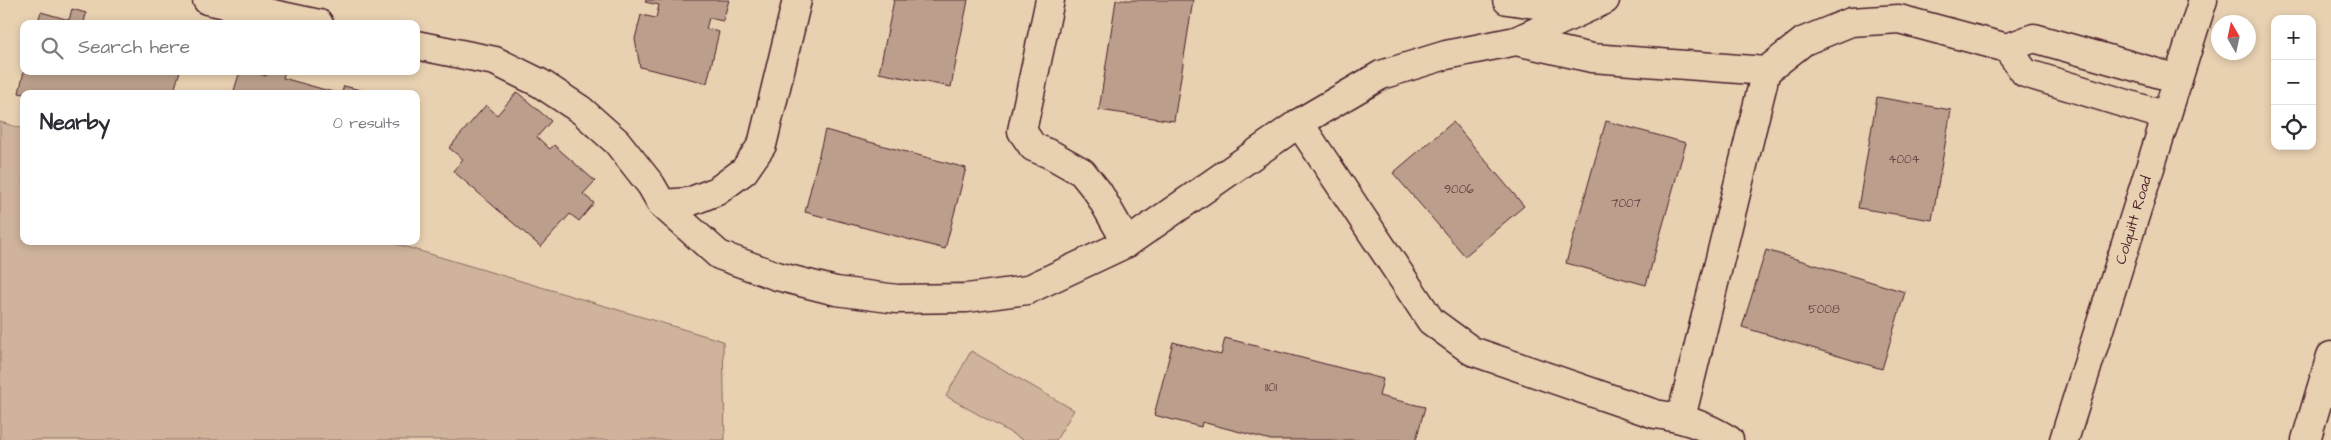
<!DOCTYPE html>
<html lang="en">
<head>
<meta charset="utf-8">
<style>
  :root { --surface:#fff; --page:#f7f7f7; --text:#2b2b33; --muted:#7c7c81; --line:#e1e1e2 }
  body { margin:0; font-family:"Architects Daughter",sans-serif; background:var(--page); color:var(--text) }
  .controls { position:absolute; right:15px; top:15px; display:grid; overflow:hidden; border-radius:10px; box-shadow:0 2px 8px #0003 }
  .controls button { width:45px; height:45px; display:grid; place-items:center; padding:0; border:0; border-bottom:1px solid var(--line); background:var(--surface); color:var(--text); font:25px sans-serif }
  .compass { position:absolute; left:2211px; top:15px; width:45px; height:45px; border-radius:50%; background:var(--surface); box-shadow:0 2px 8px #0003; rotate:351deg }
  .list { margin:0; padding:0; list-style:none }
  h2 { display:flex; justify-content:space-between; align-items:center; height:65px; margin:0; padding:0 20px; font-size:21px }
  h2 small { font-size:16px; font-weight:400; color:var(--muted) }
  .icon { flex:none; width:28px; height:28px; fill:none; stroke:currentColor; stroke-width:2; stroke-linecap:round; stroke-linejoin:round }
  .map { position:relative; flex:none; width:2331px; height:440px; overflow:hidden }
  .search { position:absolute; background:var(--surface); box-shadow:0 2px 8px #0003; left:20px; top:20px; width:400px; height:55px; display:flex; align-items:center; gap:12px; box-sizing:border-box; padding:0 18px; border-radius:10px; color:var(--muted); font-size:19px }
  .panel { position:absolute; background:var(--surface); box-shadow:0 2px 8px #0003; left:20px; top:90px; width:400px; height:155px; border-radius:10px }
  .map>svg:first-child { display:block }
  .green { fill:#cfb49b; stroke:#8c6a63 }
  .building { fill:#bb9f8c; stroke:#4a1f2b }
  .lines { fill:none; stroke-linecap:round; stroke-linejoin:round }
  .minor-casing { stroke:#4a1f2b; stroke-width:31 }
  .highway-casing { stroke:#4a1f2b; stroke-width:31 }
  .minor { stroke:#e8d1b1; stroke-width:28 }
  .highway { stroke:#e8d1b1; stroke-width:28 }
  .labels { text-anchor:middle; stroke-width:4; stroke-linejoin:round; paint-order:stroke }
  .number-label { font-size:12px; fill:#663f43 }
  .street-label { font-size:15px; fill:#4a1f2b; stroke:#e8d1b1 }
</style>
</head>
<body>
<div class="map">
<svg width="2331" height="440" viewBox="0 0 2331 440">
  <rect width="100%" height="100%" fill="#e8d1b1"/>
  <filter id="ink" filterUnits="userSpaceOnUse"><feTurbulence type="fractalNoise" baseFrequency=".02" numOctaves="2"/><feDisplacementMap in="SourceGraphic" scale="10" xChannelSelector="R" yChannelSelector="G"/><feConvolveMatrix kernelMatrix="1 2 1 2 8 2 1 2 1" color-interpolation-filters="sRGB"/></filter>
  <g filter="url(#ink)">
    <g class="green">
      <polygon points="0,122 24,129 24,241 386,241 723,341 725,440 0,440"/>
      <polygon points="971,351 1074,410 1056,440 1023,440 946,396"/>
    </g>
    <g class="building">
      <polygon points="646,0 729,0 723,21 709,18 706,29 719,32 707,83 640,67 635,39 641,15 656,18 659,5 645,2"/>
      <polygon points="894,0 968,0 951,87 879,73"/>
      <polygon points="1116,0 1193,0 1174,121 1099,110"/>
      <polygon points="72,9 86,13 84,23 88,24 37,24 41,12 69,20"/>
      <polygon points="24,71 180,71 173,94 24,94 19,93"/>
      <polygon points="240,71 251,71 266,76 268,71 285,71 283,78 340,94 233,94"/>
      <polygon points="344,86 361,90 360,94 341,94"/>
      <polygon points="517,92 551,121 537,137 550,149 554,145 595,181 583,194 594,203 579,221 570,214 541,247 453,171 463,159 449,148 486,105 497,115"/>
      <polygon points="1877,97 1951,110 1932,220 1858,208"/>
      <polygon points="1606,121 1686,143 1646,285 1566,263"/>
      <polygon points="1453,122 1524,206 1465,256 1393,173"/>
      <polygon points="825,130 966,168 945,249 805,212"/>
      <polygon points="1766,250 1905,292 1882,369 1742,327"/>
      <polygon points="1225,338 1383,379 1379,396 1425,407 1416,440 1271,440 1202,422 1201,427 1154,415 1173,342 1221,355"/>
    </g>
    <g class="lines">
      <g class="minor-casing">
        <g id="minor">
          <polyline points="207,0 319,24"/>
          <polyline points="1050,0 1022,131 1033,147 1052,155 1082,172 1098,192 1127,243"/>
          <polyline points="1507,0 1580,10"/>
          <polyline points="1516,41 1605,0"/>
          <polyline points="416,45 495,61 540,83 581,110 617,142 651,185 662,204 719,255 777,276 836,291 897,299 967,298 1027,290 1127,243 1299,123 1381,75 1446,55 1516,41 1592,58 1766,71"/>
          <polyline points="2007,48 2025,73 2166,116"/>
          <path d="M1299 123 1431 321 1472 351 1655 414C1683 418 1705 425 1729 440"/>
          <polyline points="662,204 689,202 717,191 744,171 762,145 797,0"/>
          <polyline points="1681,418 1766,71 1804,41 1851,22 1899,19 2007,48 2034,38 2178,79"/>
          <polyline points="2064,440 2203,0"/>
        </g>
      </g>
      <g class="highway-casing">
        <polyline id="highway" points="2306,440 2331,356"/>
      </g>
      <use href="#minor" class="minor"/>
      <use href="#highway" class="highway"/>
    </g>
  </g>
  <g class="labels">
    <g class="number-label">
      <text x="1904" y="163">4004</text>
      <text x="1459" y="193">9006</text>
      <text x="1626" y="207">7007</text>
      <text x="1824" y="313">5008</text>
      <text x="1271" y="391">1101</text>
    </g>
    <g class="street-label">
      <text transform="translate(2133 220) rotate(-73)" y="5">Colquitt Road</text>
    </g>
  </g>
</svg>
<div class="controls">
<button>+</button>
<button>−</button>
<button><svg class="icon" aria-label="locate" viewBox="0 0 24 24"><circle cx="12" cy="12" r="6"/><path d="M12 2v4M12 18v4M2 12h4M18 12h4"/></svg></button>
</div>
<svg class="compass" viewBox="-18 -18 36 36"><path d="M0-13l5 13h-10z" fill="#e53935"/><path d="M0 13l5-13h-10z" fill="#7c7c81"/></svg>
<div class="search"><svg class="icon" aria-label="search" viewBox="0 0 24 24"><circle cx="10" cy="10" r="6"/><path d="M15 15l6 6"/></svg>Search here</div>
<section class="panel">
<h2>Nearby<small>0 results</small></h2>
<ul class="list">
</ul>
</section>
</div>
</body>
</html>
